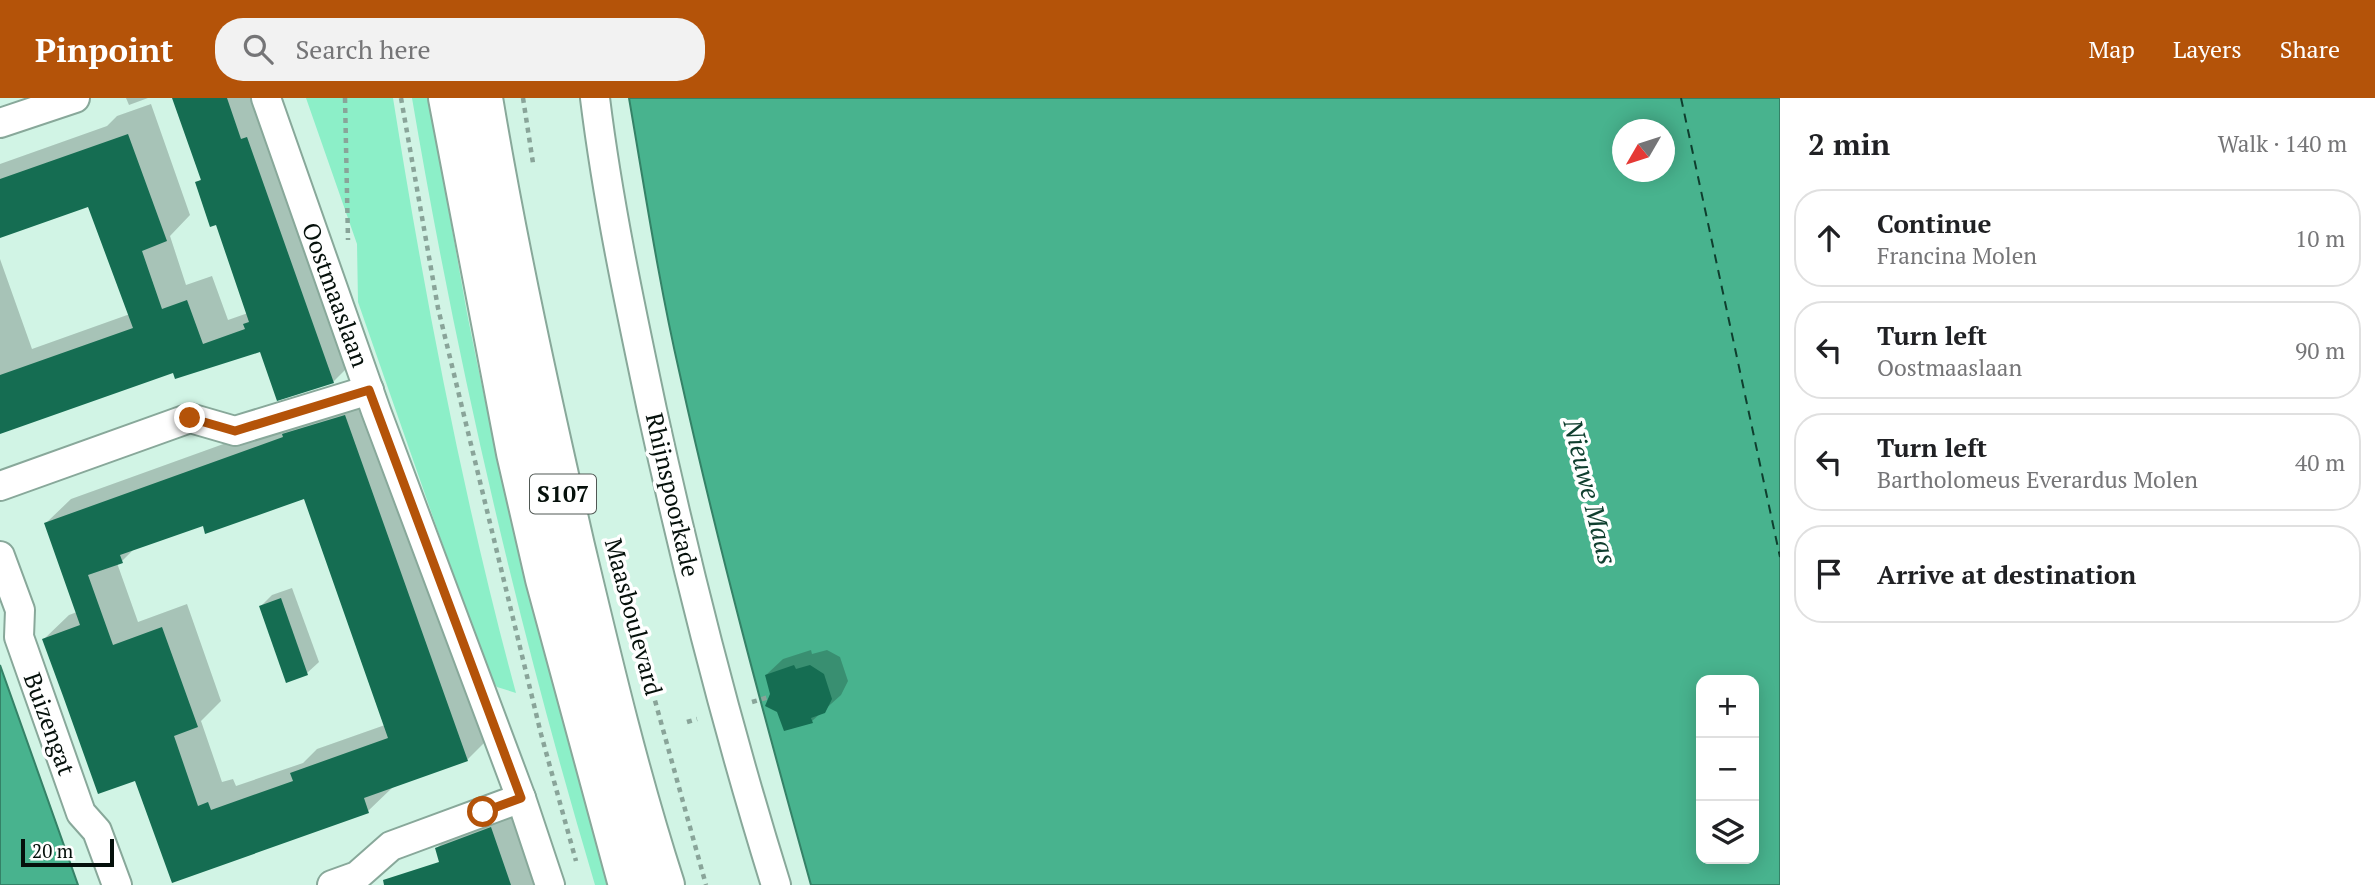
<!DOCTYPE html>
<html lang="en">
<head>
<meta charset="utf-8">
<style>
  :root { --surface:#fff; --page:#f2f2f2; --text:#202124; --muted:#757577; --line:#e0e0e0; --accent:#b45309 }
  body { margin:0; font-family:"PT Serif",serif; background:var(--page); color:var(--text) }
  .controls { position:absolute; right:21px; bottom:21px; display:grid; overflow:hidden; border-radius:14px; box-shadow:0 4px 18px #0003 }
  .controls button { width:63px; height:63px; display:grid; place-items:center; padding:0; border:0; border-bottom:2px solid var(--line); background:var(--surface); color:var(--text); font:35px sans-serif }
  .compass { position:absolute; left:1612px; top:21px; width:63px; height:63px; border-radius:50%; background:var(--surface); box-shadow:0 4px 18px #0003; rotate:231deg }
  .scale { position:absolute; left:21px; bottom:18px; width:93px; box-sizing:border-box; padding-left:7px; border:4px solid #05100b; border-top:0; font-size:19px; line-height:24px; white-space:nowrap; color:#05100b; -webkit-text-stroke:5px #fff; paint-order:stroke }
  .stop { position:absolute; width:21px; height:21px; margin:-16px; border:5px solid #b45309; border-radius:50%; background:#fff }
  .stop.end { background:#b45309; border-color:#fff; box-shadow:0 2px 7px #0008 }
  .list { margin:0; padding:0; list-style:none }
  h2 { display:flex; justify-content:space-between; align-items:center; height:91px; margin:0; padding:0 28px; font-size:30px }
  h2 small { font-size:23px; font-weight:400; color:var(--muted) }
  .list li { display:grid; grid-template-columns:46px 1fr auto; gap:21px; align-items:center; box-sizing:border-box; height:98px; margin:0 14px 14px; padding:0 14px; border:2px solid var(--line); border-radius:28px }
  .list b { display:block; font-size:26px; white-space:nowrap }
  .list p { margin:0; font-size:23px; white-space:nowrap; color:var(--muted) }
  .list em { font-size:23px; font-style:normal; color:var(--muted) }
  .icon { flex:none; width:38px; height:38px; fill:none; stroke:currentColor; stroke-width:2; stroke-linecap:round; stroke-linejoin:round }
  .map { position:relative; flex:none; width:1780px; height:787px; overflow:hidden }
  header { display:flex; align-items:center; gap:42px; box-sizing:border-box; height:98px; padding:0 35px; background:var(--accent); color:#fff }
  header strong { font-size:33px }
  nav { display:flex; gap:38px; margin-inline-start:auto; font-size:24px }
  .search { width:490px; height:63px; background:var(--page); display:flex; align-items:center; gap:18px; box-sizing:border-box; padding:0 24px; border-radius:28px; color:var(--muted); font-size:26px }
  main { display:flex }
  aside { flex:1; background:var(--surface) }
  .map>svg:first-child { display:block }
  .green { fill:#8cefc8 }
  .water { fill:#48b38e; stroke:#348267; stroke-width:2; fill-rule:evenodd }
  .shadow { fill:#0003; fill-rule:evenodd }
  .lines { fill:none; stroke-linecap:round; stroke-linejoin:round }
  .ferry { stroke:#0f3e2e; stroke-width:2; stroke-dasharray:9 7; stroke-linecap:butt }
  .building { fill:#156d52; fill-rule:evenodd }
  .street-casing { stroke:#88a89a; stroke-width:32 }
  .primary-casing { stroke:#88a89a; stroke-width:42 }
  .path { stroke:#89a499; stroke-width:4.5; stroke-dasharray:5 5; stroke-linecap:butt }
  .street { stroke:#fff; stroke-width:28 }
  .primary { stroke:#fff; stroke-width:38 }
  .route { stroke:#b45309; stroke-width:9 }
  .labels { text-anchor:middle; stroke-width:7; stroke-linejoin:round; paint-order:stroke }
  .shield { fill:#fff; stroke:#505854; stroke-width:2 }
  .shield-label { font-size:23px; font-weight:bold; fill:#05100b }
  .street-label { font-size:24px; fill:#05100b; stroke:#fff }
  .water-label { font-size:26px; font-style:italic; fill:#0f3e2e; stroke:#fff }
</style>
</head>
<body>
<header>
<strong>Pinpoint</strong>
<div class="search"><svg class="icon" aria-label="search" viewBox="0 0 24 24"><circle cx="10" cy="10" r="6"/><path d="M15 15l6 6"/></svg>Search here</div>
<nav><a>Map</a><a>Layers</a><a>Share</a></nav>
</header>
<main>
<div class="map">
<svg width="1780" height="787" viewBox="0 0 1780 787">
  <rect width="100%" height="100%" fill="#d1f4e5"/>
  <g class="green">
    <path d="M306 0H393C425 200 463 400 516 595L497 589 487 574 358 204 357 146Z"/>
    <path d="M412 0H428C442 71 454 143 467 215 505 408 555 598 610 787H595C518 529 457 266 412 0Z"/>
  </g>
  <g class="water">
    <path d="M629 0H1780V787H811C764 618 718 449 680 277 659 186 645 93 629 0ZM1622 32H1664V74H1622ZM1701 582H1754V761H1701Z"/>
    <polygon points="0,567 78,787 0,787"/>
  </g>
  <g class="shadow">
    <polygon points="126,0 148,0 129,7"/>
    <polygon points="174,0 260,0 358,259 333,284 261,252 174,273 0,334 0,161 32,251 130,216 89,107 0,138 0,66 107,28 117,18 151,6 190,117 170,138 186,187 212,178 228,222 248,215 218,125 197,85 202,80"/>
    <path d="M370 293 492 637 467 662 393 689 368 713 173 783 137 680 44 541 69 517 77 514 46 425 71 401ZM305 398 385 627 317 651 303 665 236 688 233 681 222 684 201 623 221 603 187 506 138 524 117 465 122 463 136 449 204 426Z"/>
    <polygon points="292,490 319,564 307,575 261,508 272,497"/>
    <polygon points="811,552 812,556 827,552 840,559 848,583 841,597 812,623 772,596 766,577 783,561"/>
    <polygon points="517,704 547,787 449,787 437,750 463,724"/>
  </g>
  <g class="lines">
    <polyline class="ferry" points="1681,0 1780,459"/>
  </g>
  <g class="building">
    <polygon points="172,0 227,0 241,41 247,39 334,285 277,303 260,254 175,281 173,275 0,336 0,277 133,230 88,109 0,140 0,81 128,36 167,143 142,153 162,211 187,202 203,246 245,231 243,226 249,224 216,127 210,129 195,84 201,82"/>
    <path d="M345 317 468 663 364 700 369 715 172 785 135 683 98 696 63 598 42 541 80 527 44 425 283 339 282 336ZM304 401 388 640 290 675 293 683 211 712 208 704 198 708 174 638 198 629 162 529 113 547 88 477 123 465 120 457 203 428 205 436Z"/>
    <polygon points="281,500 308,577 286,585 259,508"/>
    <polygon points="794,567 796,571 810,567 824,576 832,601 825,615 811,620 813,625 784,633 777,614 765,608 770,596 765,577"/>
    <polygon points="491,729 511,787 384,787 383,782 439,764 435,750"/>
  </g>
  <g class="lines">
    <g class="street-casing">
      <g id="street">
        <polyline points="266,0 376,313 521,700 550,787"/>
        <path d="M595 0C608 105 630 208 652 312 687 472 727 630 776 787"/>
        <polyline points="0,25 75,0"/>
        <polyline points="0,388 190,320 235,333 369,292"/>
        <polyline points="0,458 20,512 19,539 81,715 97,733 117,787"/>
        <polyline points="332,787 357,778 391,748 521,700"/>
      </g>
    </g>
    <g class="primary-casing">
      <g id="primary">
        <polyline points="448,0 516,355 545,481 628,787"/>
        <path d="M483 0C508 150 541 299 575 448 602 561 629 676 665 787"/>
      </g>
    </g>
    <g class="path">
      <polyline points="345,0 348,142"/>
      <polyline points="401,0 438,210 541,636 576,763"/>
      <polyline points="523,0 533,65"/>
      <polyline points="623,487 706,787"/>
      <polyline points="752,604 769,599"/>
      <polyline points="687,624 697,621"/>
    </g>
    <use href="#street" class="street"/>
    <use href="#primary" class="primary"/>
  </g>
  <g class="lines">
    <polyline class="route" points="190,320 235,333 369,292 521,700 483,714"/>
  </g>
  <g class="labels">
    <rect class="shield" x="530" y="376.5" width="66" height="39" rx="5"/>
    <g class="shield-label">
      <text x="563" y="404">S107</text>
    </g>
    <g class="street-label">
      <text transform="translate(335 197) rotate(70)" y="8">Oostmaaslaan</text>
      <text transform="translate(672 397) rotate(77)" y="8">Rhijnspoorkade</text>
      <text transform="translate(633 519) rotate(75)" y="8">Maasboulevard</text>
      <text transform="translate(49 626) rotate(70)" y="8">Buizengat</text>
    </g>
    <g class="water-label">
      <text transform="translate(1590 394) rotate(76)" y="9">Nieuwe Maas</text>
    </g>
  </g>
</svg>
<div class="controls">
<button>+</button>
<button>−</button>
<button><svg class="icon" aria-label="layers" viewBox="0 0 24 24"><path d="M12 4l9 5-9 5-9-5zM3 14l9 5 9-5"/></svg></button>
</div>
<svg class="compass" viewBox="-18 -18 36 36"><path d="M0-13l5 13h-10z" fill="#e53935"/><path d="M0 13l5-13h-10z" fill="#757577"/></svg>
<div class="scale">20 m</div>
<div class="stop" style="left:483px;top:714px"></div>
<div class="stop end" style="left:190px;top:320px"></div>
</div>
<aside>
<h2>2 min<small>Walk · 140 m</small></h2>
<ul class="list">
<li><svg class="icon" aria-label="ahead" viewBox="0 0 24 24"><path d="M12 20V5M6 11l6-6 6 6"/></svg><div><b>Continue</b><p>Francina Molen</p></div><em>10 m</em></li>
<li><svg class="icon" aria-label="left" viewBox="0 0 24 24"><path d="M17 20v-9H6M10 6l-5 5 5 5"/></svg><div><b>Turn left</b><p>Oostmaaslaan</p></div><em>90 m</em></li>
<li><svg class="icon" aria-label="left" viewBox="0 0 24 24"><path d="M17 20v-9H6M10 6l-5 5 5 5"/></svg><div><b>Turn left</b><p>Bartholomeus Everardus Molen</p></div><em>40 m</em></li>
<li><svg class="icon" aria-label="arrive" viewBox="0 0 24 24"><path d="M6 21V4h12l-3 4 3 4H6"/></svg><div><b>Arrive at destination</b></div></li>
</ul>
</aside>
</main>
</body>
</html>
